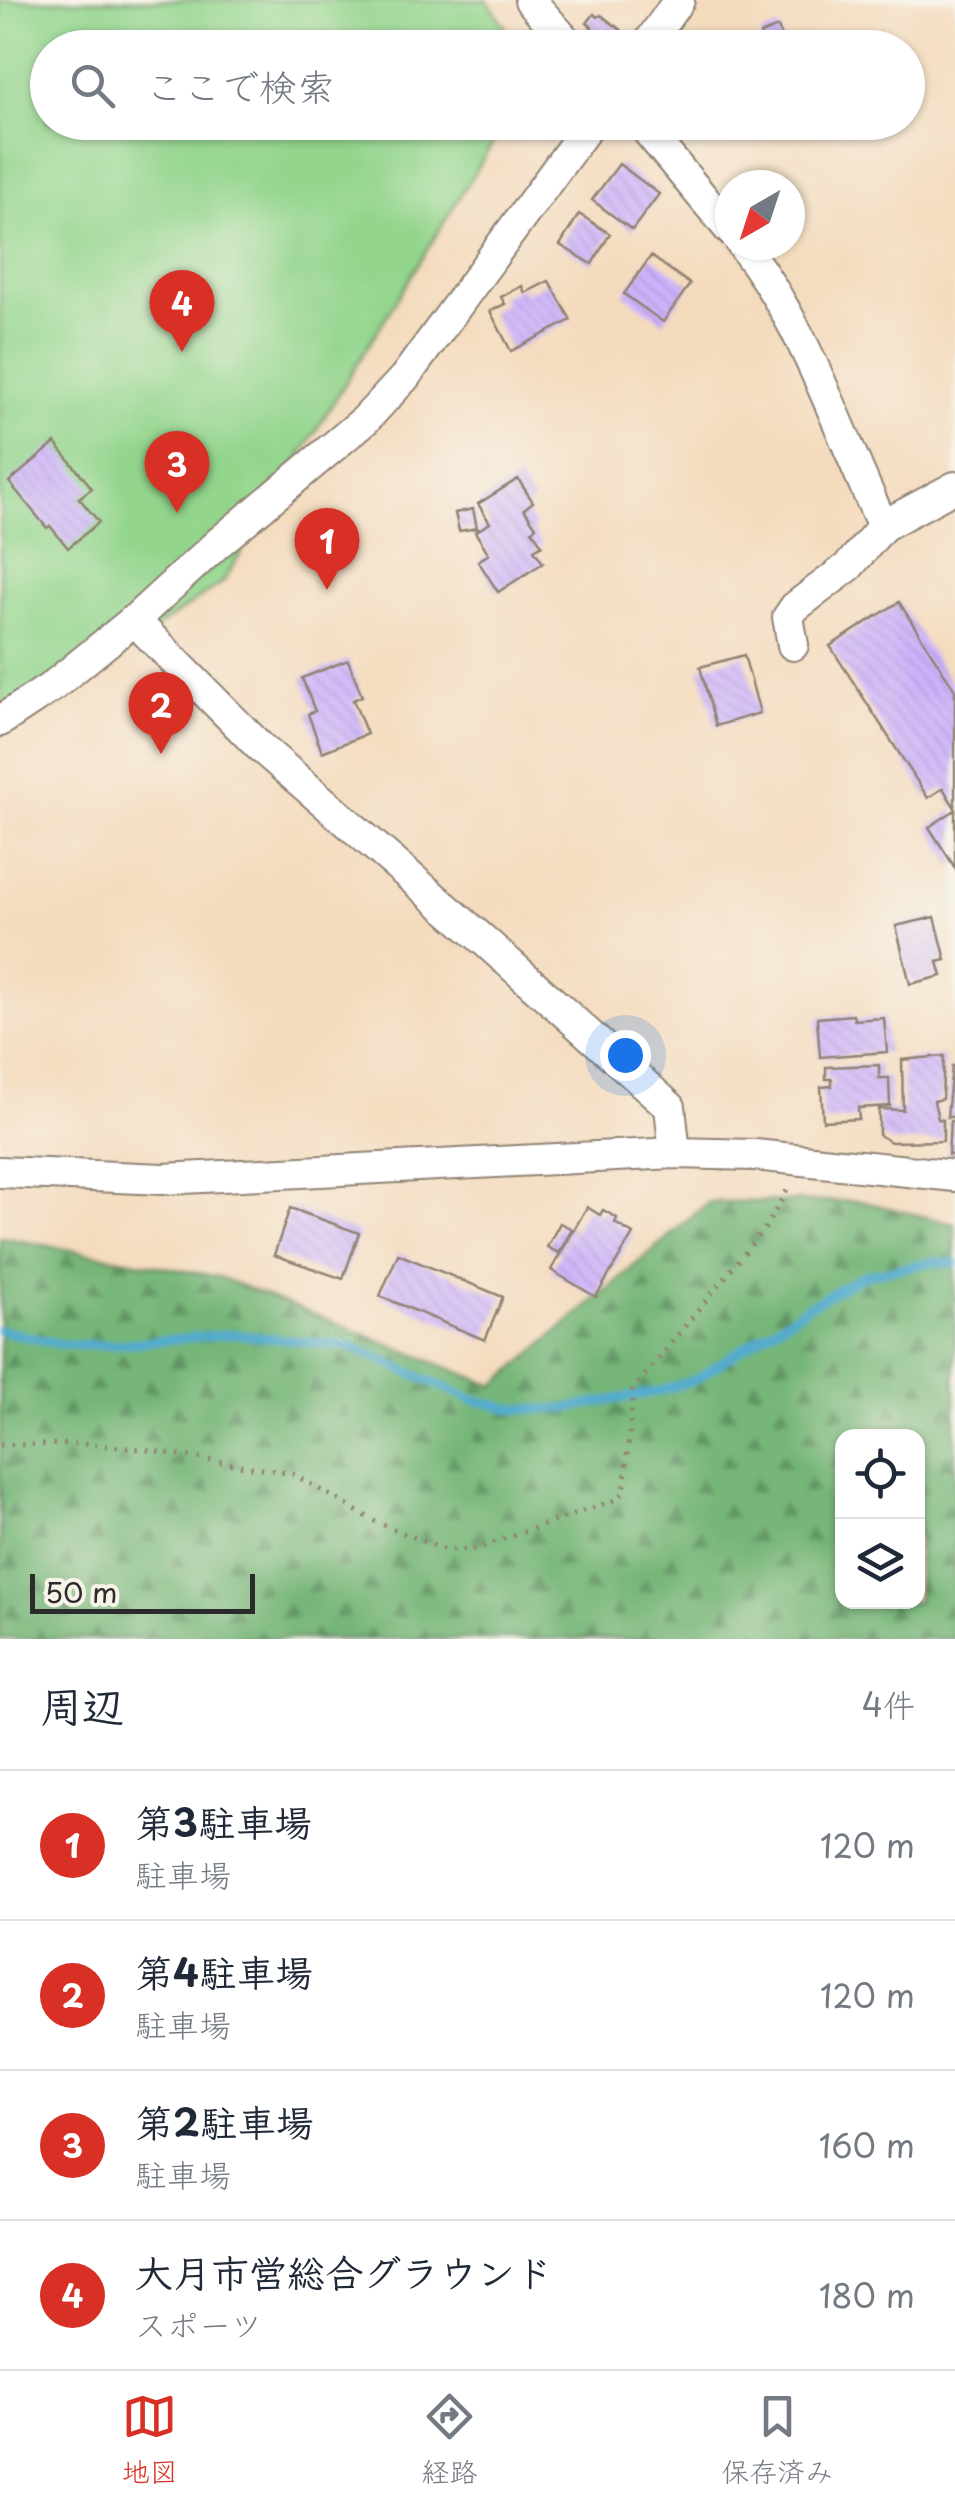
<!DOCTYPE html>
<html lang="ja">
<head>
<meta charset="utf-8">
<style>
  :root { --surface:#fff; --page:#f6f6f7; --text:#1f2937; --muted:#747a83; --line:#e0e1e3; --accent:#d93025 }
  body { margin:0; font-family:"Playpen Sans","Klee One",sans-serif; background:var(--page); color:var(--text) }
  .controls { position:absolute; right:30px; bottom:30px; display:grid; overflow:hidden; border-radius:20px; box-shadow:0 2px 8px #0004 }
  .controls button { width:90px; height:90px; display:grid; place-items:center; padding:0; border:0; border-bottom:2px solid var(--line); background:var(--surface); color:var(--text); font:50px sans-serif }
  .compass { position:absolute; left:715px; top:170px; width:90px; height:90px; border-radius:50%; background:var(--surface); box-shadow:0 2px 8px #0004; rotate:219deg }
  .scale { position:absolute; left:30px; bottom:25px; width:225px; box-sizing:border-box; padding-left:10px; border:5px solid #2b2b2b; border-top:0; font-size:28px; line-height:35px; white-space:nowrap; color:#2b2b2b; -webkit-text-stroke:8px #f7f3e8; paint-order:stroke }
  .you { position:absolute; left:625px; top:1055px; width:35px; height:35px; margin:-25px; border:8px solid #fff; border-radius:50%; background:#1a73e8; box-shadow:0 0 0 15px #1a73e833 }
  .badge { display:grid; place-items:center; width:65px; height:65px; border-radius:50%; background:var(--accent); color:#fff; font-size:32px; font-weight:700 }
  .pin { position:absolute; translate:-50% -82px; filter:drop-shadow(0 2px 5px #0008) }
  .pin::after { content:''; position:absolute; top:52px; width:35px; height:30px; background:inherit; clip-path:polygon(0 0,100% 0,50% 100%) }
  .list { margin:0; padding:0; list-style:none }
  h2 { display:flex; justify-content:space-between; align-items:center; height:130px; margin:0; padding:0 40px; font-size:42px }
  h2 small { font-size:32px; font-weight:400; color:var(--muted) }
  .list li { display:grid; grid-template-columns:65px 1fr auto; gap:30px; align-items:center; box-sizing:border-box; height:150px; padding:0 40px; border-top:2px solid var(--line) }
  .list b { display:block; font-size:38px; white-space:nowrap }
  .list p { margin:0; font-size:32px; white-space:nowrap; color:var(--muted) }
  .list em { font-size:32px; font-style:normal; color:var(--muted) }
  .icon { flex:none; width:55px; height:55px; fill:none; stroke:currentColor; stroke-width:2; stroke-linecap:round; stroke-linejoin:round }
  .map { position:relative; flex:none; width:955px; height:1639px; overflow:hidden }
  .search { position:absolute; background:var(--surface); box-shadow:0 2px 8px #0004; left:30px; right:30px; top:30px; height:110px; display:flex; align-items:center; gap:25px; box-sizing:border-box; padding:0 35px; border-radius:55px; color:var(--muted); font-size:38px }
  .sheet { height:730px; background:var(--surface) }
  nav { display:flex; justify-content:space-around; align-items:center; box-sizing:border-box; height:140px; border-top:2px solid var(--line); background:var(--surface); font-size:28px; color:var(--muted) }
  nav a { display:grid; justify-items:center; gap:5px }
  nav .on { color:var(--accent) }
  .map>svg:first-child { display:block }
  .forest { fill:url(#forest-firs); stroke:#507052; stroke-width:2.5; fill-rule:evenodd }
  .pitch { fill:#93d58d; stroke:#5f805c; stroke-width:2.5 }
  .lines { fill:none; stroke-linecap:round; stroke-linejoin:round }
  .stream { stroke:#52accf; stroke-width:9 }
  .building { fill:url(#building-back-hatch) }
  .minor-casing { stroke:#908374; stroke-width:34 }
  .path { stroke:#908374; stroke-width:5; stroke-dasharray:2.5 8; stroke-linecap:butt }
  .minor { stroke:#fff; stroke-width:30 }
</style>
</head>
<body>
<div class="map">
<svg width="955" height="1639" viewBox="0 0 955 1639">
  <defs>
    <pattern id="forest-firs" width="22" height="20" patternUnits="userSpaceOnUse" patternTransform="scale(2.5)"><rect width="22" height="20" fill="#76b678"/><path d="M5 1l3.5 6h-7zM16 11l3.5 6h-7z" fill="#619463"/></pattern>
    <pattern id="building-back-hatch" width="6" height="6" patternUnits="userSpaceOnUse" patternTransform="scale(2.5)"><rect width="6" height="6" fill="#cdb3fc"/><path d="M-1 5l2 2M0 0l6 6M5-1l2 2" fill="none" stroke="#b09ad8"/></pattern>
  </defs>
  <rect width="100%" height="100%" fill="#f7f3e8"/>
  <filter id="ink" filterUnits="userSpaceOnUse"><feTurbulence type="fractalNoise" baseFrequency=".01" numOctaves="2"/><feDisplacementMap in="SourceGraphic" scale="20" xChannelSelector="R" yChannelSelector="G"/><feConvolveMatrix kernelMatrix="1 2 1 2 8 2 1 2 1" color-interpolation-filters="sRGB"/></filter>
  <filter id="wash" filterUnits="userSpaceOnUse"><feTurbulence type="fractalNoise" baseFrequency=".0048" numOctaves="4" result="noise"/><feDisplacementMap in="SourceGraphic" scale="40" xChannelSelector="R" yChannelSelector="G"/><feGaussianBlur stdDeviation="2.25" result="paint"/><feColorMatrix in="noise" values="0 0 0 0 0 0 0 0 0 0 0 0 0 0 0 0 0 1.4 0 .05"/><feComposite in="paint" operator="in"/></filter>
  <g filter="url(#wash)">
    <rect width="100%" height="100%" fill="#f4dbbe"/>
    <path class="forest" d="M860 1201 955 1224V1639H0V1237L219 1277 494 1386 709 1202ZM842 1436H918V1602H842Z"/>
    <polygon class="pitch" points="0,0 487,0 519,47 48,48 48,122 505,123 223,582 0,735"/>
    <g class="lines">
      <polyline class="stream" points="0,1330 60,1344 107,1345 232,1334 350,1346 470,1399 513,1409 563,1409 661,1391 696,1379 805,1308 864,1275 933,1262 955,1263"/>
    </g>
    <g id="blocks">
      <g class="building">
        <polygon points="594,14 598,17 601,15 621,30 607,48 586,34 592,27 587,23"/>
        <polygon points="778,27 786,48 766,48 760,34"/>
        <polygon points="619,164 659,194 632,230 592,200"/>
        <polygon points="579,214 610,234 592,264 560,245"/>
        <polygon points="651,256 690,284 663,322 624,294"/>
        <polygon points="549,281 571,320 511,351 490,311 505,304 501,297 522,286 525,293"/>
        <polygon points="55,443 92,488 79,498 99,522 68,548 50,526 47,528 9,482"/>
        <polygon points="518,479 533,502 524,509 536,527 532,530 542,545 534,550 543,563 498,592 478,561 489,554 475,532 490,523 478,504"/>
        <polygon points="473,509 477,528 459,531 455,513"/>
        <polygon points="899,602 955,690 955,808 943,788 928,798 830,646"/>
        <polygon points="744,655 760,713 716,726 700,667"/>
        <polygon points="348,660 362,696 353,700 367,734 322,752 308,714 315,711 302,678"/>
        <polygon points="955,810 955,868 929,827"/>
        <polygon points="935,917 946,960 938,962 942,976 910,984 896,926"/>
        <polygon points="853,1015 854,1020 884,1018 887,1052 820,1057 817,1018"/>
        <polygon points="944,1056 942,1099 934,1101 938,1119 943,1120 943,1141 891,1142 879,1135 879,1109 903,1110 902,1060"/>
        <polygon points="879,1065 879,1078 889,1078 890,1106 858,1108 859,1119 823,1121 821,1087 832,1086 832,1079 826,1079 826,1067"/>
        <polygon points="952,1066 955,1066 955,1117 947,1117"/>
        <polygon points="950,1121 955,1121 955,1155 948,1155"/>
        <polygon points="587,1207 600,1215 603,1210 617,1218 615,1223 633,1234 596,1297 551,1270"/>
        <polygon points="290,1208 359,1233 343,1279 274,1255"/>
        <polygon points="560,1223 572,1229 559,1253 547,1247"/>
        <polygon points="398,1254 503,1297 485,1340 380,1296"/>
      </g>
    </g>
  </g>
  <g filter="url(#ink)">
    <use href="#blocks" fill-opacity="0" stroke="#908374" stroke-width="2.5"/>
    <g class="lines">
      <g class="minor-casing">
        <g id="minor">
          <polyline points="530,0 572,48"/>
          <polyline points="645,48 679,0"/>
          <polyline points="640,122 730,230"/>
          <path d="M742 245C807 328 839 433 883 526"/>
          <polyline points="134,620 259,746 488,944 670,1107 675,1153"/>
          <polyline points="793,645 788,617 795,607 849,566 883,526 955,487"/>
          <polyline points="0,721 53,686 134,620 217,544 365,420 405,377 591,122"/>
          <polyline points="0,1172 163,1179 675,1153 755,1155 955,1176"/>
        </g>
      </g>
      <polyline class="path" points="0,1445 81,1444 142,1449 293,1474 374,1521 445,1550 475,1549 615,1500 624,1492 633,1390 765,1228 788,1189"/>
      <use href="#minor" class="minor"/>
    </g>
  </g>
</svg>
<div class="controls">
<button><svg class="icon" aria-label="locate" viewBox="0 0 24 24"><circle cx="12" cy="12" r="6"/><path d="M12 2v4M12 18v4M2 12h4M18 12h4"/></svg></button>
<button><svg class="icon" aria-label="layers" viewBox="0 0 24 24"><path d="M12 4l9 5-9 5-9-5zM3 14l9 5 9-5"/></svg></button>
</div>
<svg class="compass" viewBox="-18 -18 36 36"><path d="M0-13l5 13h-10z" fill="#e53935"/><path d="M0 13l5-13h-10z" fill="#747a83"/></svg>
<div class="scale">50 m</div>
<div class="you"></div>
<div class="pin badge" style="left:327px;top:590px">1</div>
<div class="pin badge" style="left:161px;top:754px">2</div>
<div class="pin badge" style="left:177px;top:513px">3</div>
<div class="pin badge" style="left:182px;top:352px">4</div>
<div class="search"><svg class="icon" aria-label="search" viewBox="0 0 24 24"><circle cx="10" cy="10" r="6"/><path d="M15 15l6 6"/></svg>ここで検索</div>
</div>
<section class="sheet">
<h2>周辺<small>4件</small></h2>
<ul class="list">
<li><span class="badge">1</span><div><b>第3駐車場</b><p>駐車場</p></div><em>120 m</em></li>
<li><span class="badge">2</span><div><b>第4駐車場</b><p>駐車場</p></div><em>120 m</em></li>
<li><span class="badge">3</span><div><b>第2駐車場</b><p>駐車場</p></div><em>160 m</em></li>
<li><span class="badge">4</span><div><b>大月市営総合グラウンド</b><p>スポーツ</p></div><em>180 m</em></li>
</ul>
</section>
<nav>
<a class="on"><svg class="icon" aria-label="map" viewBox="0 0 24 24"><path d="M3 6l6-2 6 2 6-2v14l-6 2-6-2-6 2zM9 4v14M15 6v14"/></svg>地図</a>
<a><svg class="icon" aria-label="directions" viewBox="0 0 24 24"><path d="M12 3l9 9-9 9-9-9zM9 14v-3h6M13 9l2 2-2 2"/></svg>経路</a>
<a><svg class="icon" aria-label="saved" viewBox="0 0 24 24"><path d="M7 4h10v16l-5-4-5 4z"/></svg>保存済み</a>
</nav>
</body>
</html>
